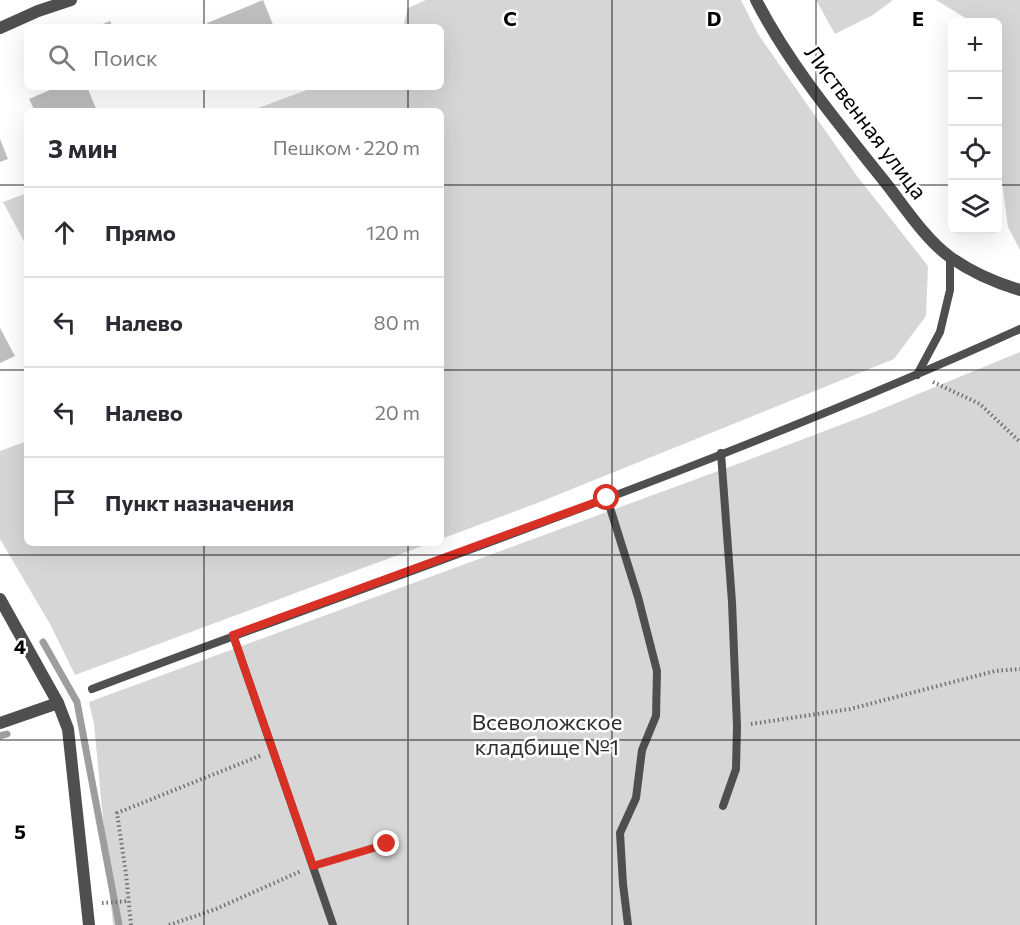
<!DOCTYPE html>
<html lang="ru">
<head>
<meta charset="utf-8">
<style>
  :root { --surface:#fff; --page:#f2f2f3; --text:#2b2b33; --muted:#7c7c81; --line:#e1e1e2 }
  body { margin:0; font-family:Commissioner,sans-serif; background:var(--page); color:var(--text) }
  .controls { position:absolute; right:18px; top:18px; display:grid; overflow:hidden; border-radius:9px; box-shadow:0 6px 24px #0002 }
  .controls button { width:54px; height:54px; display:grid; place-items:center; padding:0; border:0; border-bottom:2px solid var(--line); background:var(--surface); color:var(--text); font:30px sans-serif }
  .stop { position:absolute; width:18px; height:18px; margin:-14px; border:4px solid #d93025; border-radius:50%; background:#fff }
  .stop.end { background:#d93025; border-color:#fff; box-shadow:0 2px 6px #0008 }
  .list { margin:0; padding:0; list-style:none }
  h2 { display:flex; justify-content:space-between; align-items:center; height:78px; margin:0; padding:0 24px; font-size:26px }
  h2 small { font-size:20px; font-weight:400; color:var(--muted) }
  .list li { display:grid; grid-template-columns:39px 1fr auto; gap:18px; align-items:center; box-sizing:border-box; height:90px; padding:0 24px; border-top:2px solid var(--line) }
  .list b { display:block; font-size:22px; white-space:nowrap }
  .list em { font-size:20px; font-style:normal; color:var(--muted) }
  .icon { flex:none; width:33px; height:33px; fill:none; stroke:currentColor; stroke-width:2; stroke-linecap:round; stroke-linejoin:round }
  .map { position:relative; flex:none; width:1020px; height:925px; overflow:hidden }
  .search { position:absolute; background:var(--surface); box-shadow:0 6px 24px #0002; left:24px; top:24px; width:420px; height:66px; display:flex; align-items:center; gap:15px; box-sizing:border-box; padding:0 21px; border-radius:9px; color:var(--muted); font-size:22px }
  .panel { position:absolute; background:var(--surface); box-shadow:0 6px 24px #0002; left:24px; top:108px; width:420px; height:438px; border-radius:9px }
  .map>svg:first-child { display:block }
  .green { fill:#d6d6d6 }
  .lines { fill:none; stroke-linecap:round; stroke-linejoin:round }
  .stream { stroke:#9d9d9d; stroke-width:7 }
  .building { fill:#bfbfbf }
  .path { stroke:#717171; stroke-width:4; stroke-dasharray:1.5 3; stroke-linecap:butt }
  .service { stroke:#4f4f4f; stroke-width:8 }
  .minor { stroke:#4f4f4f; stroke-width:12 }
  .tertiary { stroke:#4f4f4f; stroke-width:12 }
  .route { stroke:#d93025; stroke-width:8 }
  .grid { fill:none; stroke:#000; stroke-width:1.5; stroke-opacity:0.55 }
  .labels { text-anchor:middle; stroke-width:5; stroke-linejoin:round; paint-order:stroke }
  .street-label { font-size:22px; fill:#000; stroke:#fff }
  .park-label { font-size:22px; fill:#2d2d2d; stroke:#fff }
  .grid-label { font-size:20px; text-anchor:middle; font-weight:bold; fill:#000; stroke:#fff; stroke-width:5; stroke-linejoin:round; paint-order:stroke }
</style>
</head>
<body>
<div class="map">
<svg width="1020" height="925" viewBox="0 0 1020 925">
  <rect width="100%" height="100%" fill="#fff"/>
  <g class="green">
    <polygon points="426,0 741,0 758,34 857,176 928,266 926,316 894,359 540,502 441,539 441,111 250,111 315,87 441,87 441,27 403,27 408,8"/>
    <polygon points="816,0 893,0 873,15 835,34"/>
    <polygon points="936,0 1020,0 1020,250 1008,227 998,152 998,22 972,22"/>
    <polygon points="27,193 27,247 3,202"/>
    <polygon points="1020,352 1020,925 113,925 94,724 89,702 732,466 872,413"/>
    <polygon points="27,441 27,543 430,543 75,675 50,624 0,539 0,451"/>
  </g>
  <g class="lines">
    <g class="stream">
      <polyline points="43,642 77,702 119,925"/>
      <polyline points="0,736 7,734"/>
    </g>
  </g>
  <g class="building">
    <polygon points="263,0 274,27 208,27 207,23"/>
    <polygon points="110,21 113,27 95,27"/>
    <polygon points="57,87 87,87 97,111 35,111 29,99"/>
    <polygon points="0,139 8,159 0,162"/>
    <polygon points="0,328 15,356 0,363"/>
  </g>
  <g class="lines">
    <g class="path">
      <polyline points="933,382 980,404 1020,442"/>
      <polyline points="751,724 850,709 995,671 1020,669"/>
      <polyline points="325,862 387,844"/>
      <polyline points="102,903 129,901"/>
      <polyline points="131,925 126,874 117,813 262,755"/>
      <polyline points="169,925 216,909 301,871"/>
    </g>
    <g class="service">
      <polyline points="917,375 940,332 950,290 950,257"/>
      <polyline points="721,453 732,602 737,726 736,769 723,806"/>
      <polyline points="607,498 638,597 657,671 656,716 642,750 636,798 620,833 623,884 628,925"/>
      <polyline points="233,635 333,925"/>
      <path d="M92 689C402 572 718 466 1020 329"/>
    </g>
    <g class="minor">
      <polyline points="0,28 38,11 71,0"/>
      <polyline points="0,599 58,703 68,729 89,925"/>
      <polyline points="0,723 58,703"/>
    </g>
    <path class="tertiary" d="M756 0C790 66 838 123 885 182 904 206 925 239 950 257 971 272 996 283 1020 290"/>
  </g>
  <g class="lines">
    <polyline class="route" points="387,844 313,866 233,635 607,498"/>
  </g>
  <path class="grid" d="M204 0V27M408 0V27M612 0V925M816 0V925M204 87V111M408 87V111M0 185H27M441 185H952M998 185H1020M0 370H27M441 370H1020M204 543V925M408 543V925M0 555H1020M0 740H1020"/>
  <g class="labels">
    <g class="street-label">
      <text transform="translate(866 122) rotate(53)" y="8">Лиственная улица</text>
    </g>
    <g class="park-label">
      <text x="547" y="730">Всеволожское<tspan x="547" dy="25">кладбище №1</tspan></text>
    </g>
  </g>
  <g class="grid-label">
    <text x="510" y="26">C</text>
    <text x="714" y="26">D</text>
    <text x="918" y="26">E</text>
    <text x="20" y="654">4</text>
    <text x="20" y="839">5</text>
  </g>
</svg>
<div class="controls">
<button>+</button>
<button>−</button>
<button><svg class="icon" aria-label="locate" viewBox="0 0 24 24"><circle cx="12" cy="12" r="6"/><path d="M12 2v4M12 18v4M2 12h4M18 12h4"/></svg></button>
<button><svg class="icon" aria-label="layers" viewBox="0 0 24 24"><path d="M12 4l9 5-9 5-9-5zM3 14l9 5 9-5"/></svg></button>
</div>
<div class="stop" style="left:607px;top:498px"></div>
<div class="stop end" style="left:387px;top:844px"></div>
<div class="search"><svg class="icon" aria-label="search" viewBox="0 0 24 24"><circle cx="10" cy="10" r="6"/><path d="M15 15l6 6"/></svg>Поиск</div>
<section class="panel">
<h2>3 мин<small>Пешком · 220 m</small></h2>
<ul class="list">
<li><svg class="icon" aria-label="ahead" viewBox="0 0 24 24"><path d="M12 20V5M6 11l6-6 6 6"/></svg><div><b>Прямо</b></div><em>120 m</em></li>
<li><svg class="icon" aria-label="left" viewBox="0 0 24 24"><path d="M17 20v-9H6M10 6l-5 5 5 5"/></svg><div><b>Налево</b></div><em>80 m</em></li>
<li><svg class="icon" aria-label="left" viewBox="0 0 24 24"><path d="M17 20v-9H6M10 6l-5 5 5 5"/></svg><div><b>Налево</b></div><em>20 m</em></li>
<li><svg class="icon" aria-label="arrive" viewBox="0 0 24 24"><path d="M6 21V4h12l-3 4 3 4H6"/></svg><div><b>Пункт назначения</b></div></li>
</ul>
</section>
</div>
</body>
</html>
